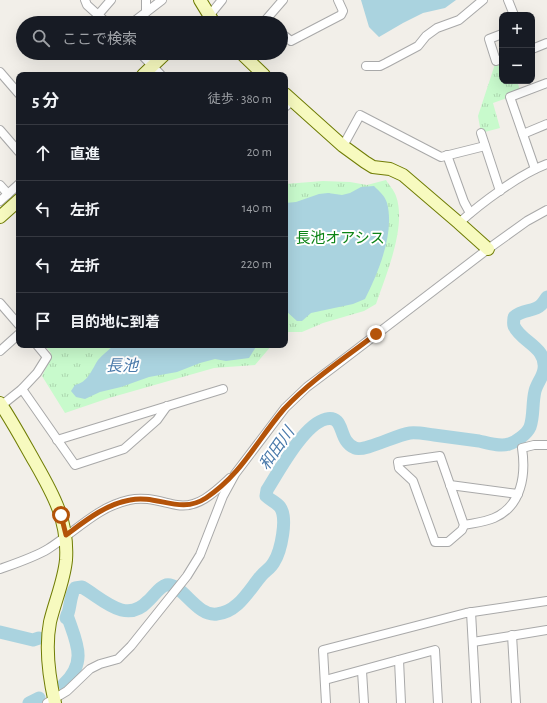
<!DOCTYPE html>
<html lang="ja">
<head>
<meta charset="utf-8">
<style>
  :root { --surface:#171b24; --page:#20242c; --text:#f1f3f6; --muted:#9ea1a6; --line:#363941 }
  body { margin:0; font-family:"Alegreya Sans","Noto Sans JP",sans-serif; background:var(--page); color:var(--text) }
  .controls { position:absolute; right:12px; top:12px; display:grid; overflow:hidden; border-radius:8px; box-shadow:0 4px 16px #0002 }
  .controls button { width:36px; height:36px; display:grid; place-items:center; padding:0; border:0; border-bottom:1px solid var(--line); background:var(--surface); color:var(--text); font:20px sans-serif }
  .stop { position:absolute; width:12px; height:12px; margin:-9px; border:3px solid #b45309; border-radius:50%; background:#fff }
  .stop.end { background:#b45309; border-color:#fff; box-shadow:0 1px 4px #0008 }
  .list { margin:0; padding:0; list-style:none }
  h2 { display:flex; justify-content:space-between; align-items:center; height:52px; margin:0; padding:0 16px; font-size:17px }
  h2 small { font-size:13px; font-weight:400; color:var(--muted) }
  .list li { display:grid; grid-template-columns:26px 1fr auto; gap:12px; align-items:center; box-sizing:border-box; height:56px; padding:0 16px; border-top:1px solid var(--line) }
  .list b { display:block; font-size:15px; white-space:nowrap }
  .list em { font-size:13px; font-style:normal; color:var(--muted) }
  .icon { flex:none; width:22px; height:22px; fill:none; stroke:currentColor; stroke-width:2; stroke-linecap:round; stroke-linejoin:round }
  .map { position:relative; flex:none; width:547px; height:703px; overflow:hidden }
  .search { position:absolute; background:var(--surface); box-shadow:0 4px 16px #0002; left:16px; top:16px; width:272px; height:44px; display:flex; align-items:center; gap:10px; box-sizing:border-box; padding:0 14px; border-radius:22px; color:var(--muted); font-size:15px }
  .panel { position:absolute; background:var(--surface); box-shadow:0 4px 16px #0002; left:16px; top:72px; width:272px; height:276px; border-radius:8px }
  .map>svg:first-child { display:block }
  .park { fill:url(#park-tufts) }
  .water { fill:#aad3df }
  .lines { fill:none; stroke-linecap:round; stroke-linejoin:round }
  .river { stroke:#aad3df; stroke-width:13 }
  .street-casing { stroke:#a9a9a9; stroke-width:10 }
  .secondary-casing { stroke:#707d05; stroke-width:14 }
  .street { stroke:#fff; stroke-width:8 }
  .secondary { stroke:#f7fabf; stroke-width:12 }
  .route { stroke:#b45309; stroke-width:5 }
  .labels { text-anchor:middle; stroke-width:4; stroke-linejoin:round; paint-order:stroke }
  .park-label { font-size:15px; fill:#0c8416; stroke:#fff }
  .water-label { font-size:16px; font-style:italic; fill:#4a7aab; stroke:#fff }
</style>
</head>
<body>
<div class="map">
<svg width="547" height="703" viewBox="0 0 547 703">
  <defs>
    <pattern id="park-tufts" width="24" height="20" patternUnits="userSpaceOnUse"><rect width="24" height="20" fill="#c8facc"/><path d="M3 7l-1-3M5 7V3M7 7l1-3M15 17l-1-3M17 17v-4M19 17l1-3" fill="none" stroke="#acd6af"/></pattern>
  </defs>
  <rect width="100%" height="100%" fill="#f2efe9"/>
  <g class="park">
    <polygon points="502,59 502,81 517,81 521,93 493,103 500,128 481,133 478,116 496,61"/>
    <path d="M386 180C389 185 394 190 396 196 407 226 386 275 376 304L364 311 323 323 302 332H285V184L323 181 350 182 367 185Z"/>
    <polygon points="44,345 272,345 255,365 214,368 109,398 65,413 42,376 51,358 51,353"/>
  </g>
  <g class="water">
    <polygon points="361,0 456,0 445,8 423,13 403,23 379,37 369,27"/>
    <path d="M374 186C379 191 385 196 387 203 395 233 378 273 365 299L353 304 311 313 302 321H297L285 310V203L296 202 319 194 328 193 342 195 350 193 361 187Z"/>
    <path d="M114 345H257L249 358 226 361 215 359 200 363 177 372 149 377 121 387 100 392 85 399 76 397 71 391 75 385C88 382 91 371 98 360 102 355 109 350 114 345Z"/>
  </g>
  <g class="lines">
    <g class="river">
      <path d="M66 618C71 610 69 598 75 588L82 587C103 599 126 625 148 601 153 597 159 587 166 585 182 582 196 617 217 614 238 612 249 590 261 576 265 571 271 568 274 562 281 551 288 518 280 507 276 502 270 500 266 496L267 490C279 471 304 424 326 419 346 415 337 441 355 448 364 452 396 435 410 433 417 432 426 434 434 435 449 437 464 439 479 441 488 443 500 447 509 444 516 442 527 434 530 427 534 416 532 403 535 391 537 383 543 377 544 369 547 347 521 342 514 326 513 324 514 320 514 317 523 309 534 312 541 305 543 303 545 300 547 297"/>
      <polyline points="0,632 33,640 39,638"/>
      <path d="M64 684C88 661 76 642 67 615"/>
      <polyline points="29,703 39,698"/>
    </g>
    <g class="street-casing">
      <g id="street">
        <polyline points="85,0 87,5 107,23"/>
        <polyline points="508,0 514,15"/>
        <polyline points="146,12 146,0"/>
        <polyline points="98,15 111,0"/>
        <polyline points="209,16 222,0"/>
        <polyline points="132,23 162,0"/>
        <polyline points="263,23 283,0"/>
        <polyline points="281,33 291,41 341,15 343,11 338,0"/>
        <polyline points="502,34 489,39 496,61 502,59"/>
        <polyline points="532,49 547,43"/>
        <polyline points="140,53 161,75"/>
        <polyline points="366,66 380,66 386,63 418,46 426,36 437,28 459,20 483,0"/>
        <polyline points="0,72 19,94"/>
        <polyline points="285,107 292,101"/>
        <polyline points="0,130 19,152"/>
        <polyline points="481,133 500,191"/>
        <polyline points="523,134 547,124"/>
        <polyline points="343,146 360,115 441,157 485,146"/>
        <polyline points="447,155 464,202 470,213"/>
        <polyline points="535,169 510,97 547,83"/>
        <polyline points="0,185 8,194"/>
        <polyline points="0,201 19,184"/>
        <path d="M459 223C481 203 520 174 547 164"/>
        <polyline points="0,303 19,325"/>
        <polyline points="0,351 19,334"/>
        <polyline points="22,389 75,465 124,449 157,420 167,406"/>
        <polyline points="2,405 22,389 37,373 47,357 37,345"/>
        <polyline points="57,440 223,389"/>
        <polygon points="440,456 464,525 462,530 448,542 435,542 413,481 399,468 398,462"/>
        <polyline points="450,485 518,494"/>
        <path d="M464 525C474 523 485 522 494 518 522 506 526 474 522 448L534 445H547"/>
        <path d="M0 569C14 564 35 557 48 549 75 532 97 507 129 500 146 496 161 502 177 505 198 509 216 491 230 478"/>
        <polyline points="471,612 476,703"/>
        <polyline points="512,635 516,703"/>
        <polyline points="473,642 547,630"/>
        <polyline points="399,660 401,703"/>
        <polyline points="362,671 364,703"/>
        <polyline points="325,680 435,650 438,703"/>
        <polyline points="47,703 67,691 90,669 100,664 118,659 131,646 187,576 200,555 223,496 235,474 285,408 307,387 335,366 488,249 527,221 547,210"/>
        <polyline points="326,703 323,650 466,613 547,601"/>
      </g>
    </g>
    <g class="secondary-casing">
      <g id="secondary">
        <polyline points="200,0 214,23"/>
        <polyline points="241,53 264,75"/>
        <polyline points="143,75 166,53"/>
        <polyline points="285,94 343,146 365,162 373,167 390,169 403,175 459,223 488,249"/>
        <polyline points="0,217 19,200"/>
        <path d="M0 403C10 418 19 434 28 450 48 486 69 516 66 560 64 581 55 601 50 622 45 648 49 677 55 703"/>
      </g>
    </g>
    <use href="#street" class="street"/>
    <use href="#secondary" class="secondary"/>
  </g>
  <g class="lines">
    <path class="route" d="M61 515 66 535C85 521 106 504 130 500 157 494 180 515 206 498 242 474 257 440 284 409 311 380 345 358 376 334"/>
  </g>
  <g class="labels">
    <g class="park-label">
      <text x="340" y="243">長池オアシス</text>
    </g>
    <g class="water-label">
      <text x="122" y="371">長池</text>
      <text transform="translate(276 448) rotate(-55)" y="6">和田川</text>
    </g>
  </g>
</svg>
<div class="controls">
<button>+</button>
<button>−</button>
</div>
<div class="stop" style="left:61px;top:515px"></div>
<div class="stop end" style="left:376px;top:334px"></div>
<div class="search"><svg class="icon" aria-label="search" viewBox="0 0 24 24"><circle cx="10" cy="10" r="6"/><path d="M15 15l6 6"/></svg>ここで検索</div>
<section class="panel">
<h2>5 分<small>徒歩 · 380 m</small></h2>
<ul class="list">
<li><svg class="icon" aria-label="ahead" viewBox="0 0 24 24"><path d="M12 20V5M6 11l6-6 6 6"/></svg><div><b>直進</b></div><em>20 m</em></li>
<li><svg class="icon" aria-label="left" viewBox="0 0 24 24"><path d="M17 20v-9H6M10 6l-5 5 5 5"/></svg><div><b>左折</b></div><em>140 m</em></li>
<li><svg class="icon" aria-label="left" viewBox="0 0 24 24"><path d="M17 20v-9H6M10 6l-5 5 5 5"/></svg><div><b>左折</b></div><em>220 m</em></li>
<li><svg class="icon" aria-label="arrive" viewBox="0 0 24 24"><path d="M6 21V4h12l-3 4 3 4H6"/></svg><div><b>目的地に到着</b></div></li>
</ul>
</section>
</div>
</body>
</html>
